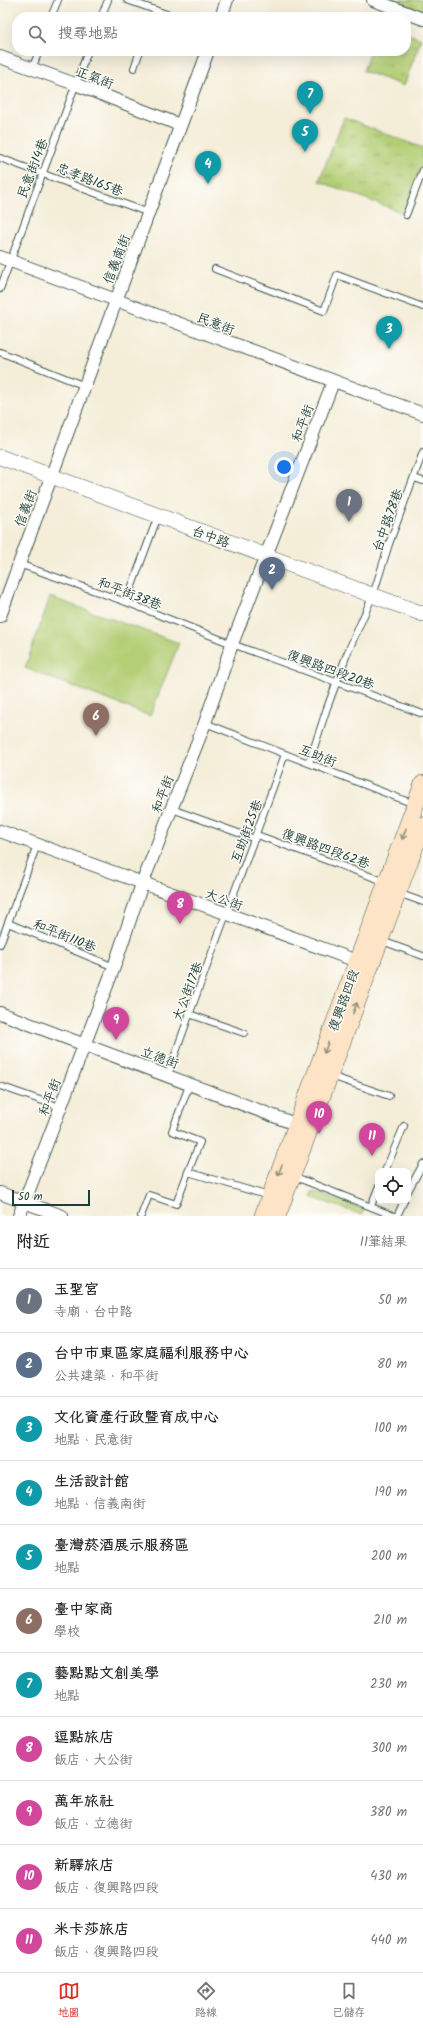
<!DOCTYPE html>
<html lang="zh-TW">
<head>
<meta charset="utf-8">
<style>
  :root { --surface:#fff; --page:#f6f6f6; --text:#222; --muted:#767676; --line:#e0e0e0; --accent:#d93025 }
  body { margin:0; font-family:Kalam,"LXGW WenKai TC",sans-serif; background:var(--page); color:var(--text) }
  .controls { position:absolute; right:12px; bottom:12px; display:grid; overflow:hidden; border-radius:8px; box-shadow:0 4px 16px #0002 }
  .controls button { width:36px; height:36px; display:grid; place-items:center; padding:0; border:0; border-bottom:1px solid var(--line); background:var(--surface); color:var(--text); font:20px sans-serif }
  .scale { position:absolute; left:12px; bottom:10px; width:78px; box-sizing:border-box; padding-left:4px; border:2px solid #1f3d34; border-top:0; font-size:11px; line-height:14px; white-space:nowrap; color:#1f3d34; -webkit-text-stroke:3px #fdfcf7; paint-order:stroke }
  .you { position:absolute; left:284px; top:467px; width:14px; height:14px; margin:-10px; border:3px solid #fff; border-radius:50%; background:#1a73e8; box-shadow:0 0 0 6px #1a73e833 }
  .badge { display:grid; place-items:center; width:26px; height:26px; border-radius:50%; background:var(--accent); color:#fff; font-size:13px; font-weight:700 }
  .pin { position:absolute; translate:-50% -33px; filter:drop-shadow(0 1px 2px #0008) }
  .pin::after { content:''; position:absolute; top:21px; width:14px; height:12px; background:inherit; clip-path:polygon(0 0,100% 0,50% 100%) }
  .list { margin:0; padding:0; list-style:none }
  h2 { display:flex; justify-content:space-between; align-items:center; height:52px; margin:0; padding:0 16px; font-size:17px }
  h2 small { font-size:13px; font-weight:400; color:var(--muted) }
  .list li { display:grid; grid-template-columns:26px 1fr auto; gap:12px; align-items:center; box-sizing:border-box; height:64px; padding:0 16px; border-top:1px solid var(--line) }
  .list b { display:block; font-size:15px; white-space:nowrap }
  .list p { margin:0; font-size:13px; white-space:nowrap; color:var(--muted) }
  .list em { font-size:13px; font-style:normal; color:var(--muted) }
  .icon { flex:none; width:22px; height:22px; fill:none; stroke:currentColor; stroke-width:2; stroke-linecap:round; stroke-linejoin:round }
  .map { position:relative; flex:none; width:423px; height:1216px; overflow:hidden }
  .search { position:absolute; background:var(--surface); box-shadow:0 4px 16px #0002; left:12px; right:12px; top:12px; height:44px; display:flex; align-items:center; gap:10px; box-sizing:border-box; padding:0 14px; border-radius:16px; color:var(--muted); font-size:15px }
  .sheet { height:756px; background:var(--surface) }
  nav { display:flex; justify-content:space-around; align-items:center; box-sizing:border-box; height:56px; border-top:1px solid var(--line); background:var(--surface); font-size:11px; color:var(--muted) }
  nav a { display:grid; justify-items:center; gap:2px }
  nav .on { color:var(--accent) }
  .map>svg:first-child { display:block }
  .green { fill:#b3ce74; stroke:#698654 }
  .park { fill:url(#park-tufts); stroke:#698654 }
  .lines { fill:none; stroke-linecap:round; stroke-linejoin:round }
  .service-casing { stroke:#3f574d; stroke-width:8 }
  .minor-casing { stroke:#3f574d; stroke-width:14 }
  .tertiary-casing { stroke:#3f574d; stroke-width:16 }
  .secondary-casing { stroke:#3f574d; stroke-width:18 }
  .service { stroke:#fff; stroke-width:6 }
  .minor { stroke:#fff; stroke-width:12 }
  .tertiary { stroke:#fff; stroke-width:15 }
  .secondary { stroke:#fee4c6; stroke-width:17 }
  .oneway { stroke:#8e907d }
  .labels { text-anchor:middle; stroke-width:3; stroke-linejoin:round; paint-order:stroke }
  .street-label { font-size:13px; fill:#1f3d34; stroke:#fdfcf7 }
</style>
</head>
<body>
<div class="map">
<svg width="423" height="1216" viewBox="0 0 423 1216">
  <defs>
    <pattern id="park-tufts" width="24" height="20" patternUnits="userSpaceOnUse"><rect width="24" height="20" fill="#b3ce74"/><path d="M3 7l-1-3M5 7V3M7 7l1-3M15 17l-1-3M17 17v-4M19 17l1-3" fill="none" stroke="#91a860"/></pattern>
  </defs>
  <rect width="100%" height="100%" fill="#fdfcf7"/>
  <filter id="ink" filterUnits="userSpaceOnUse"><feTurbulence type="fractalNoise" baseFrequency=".025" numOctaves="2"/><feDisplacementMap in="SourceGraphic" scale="8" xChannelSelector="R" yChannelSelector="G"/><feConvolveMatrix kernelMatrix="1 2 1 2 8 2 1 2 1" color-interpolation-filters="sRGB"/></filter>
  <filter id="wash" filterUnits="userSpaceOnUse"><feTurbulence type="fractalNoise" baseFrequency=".012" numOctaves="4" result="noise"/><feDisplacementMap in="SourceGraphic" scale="16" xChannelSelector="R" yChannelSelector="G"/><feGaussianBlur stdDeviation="0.9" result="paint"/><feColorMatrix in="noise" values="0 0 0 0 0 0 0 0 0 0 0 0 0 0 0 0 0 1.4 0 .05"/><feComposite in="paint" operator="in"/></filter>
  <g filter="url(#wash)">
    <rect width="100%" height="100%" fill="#f4edd8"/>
    <g class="green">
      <polygon points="50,597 179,643 150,716 25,668"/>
      <polygon points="313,1191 364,1209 362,1215 311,1197"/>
    </g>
    <g class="park">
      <polygon points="390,0 423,0 423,12"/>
      <polygon points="406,33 421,39 404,86 363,71 370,51 406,51"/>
      <polygon points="344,118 423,148 423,162 403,213 319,181"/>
    </g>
  </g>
  <g filter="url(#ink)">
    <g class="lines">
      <g class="service-casing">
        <g id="service">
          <polyline points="127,0 175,17"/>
          <polyline points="51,17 58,0"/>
          <polyline points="101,17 108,0"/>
          <polyline points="134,68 140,51"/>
          <polyline points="32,69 39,51"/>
          <polyline points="0,158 149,213"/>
          <polyline points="406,215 423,170"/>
          <polyline points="215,269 324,311 337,275 423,307"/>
          <polyline points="0,289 88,51"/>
          <polyline points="0,352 85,386"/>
          <polyline points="414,478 423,481"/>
          <polyline points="19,564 126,602 232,644 423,714"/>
          <polyline points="126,602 158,516"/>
          <polyline points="205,723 414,804"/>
          <polyline points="309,763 327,708 347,654 373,595 389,544 423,452"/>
          <polyline points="172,809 255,839"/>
          <polyline points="257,835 386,882"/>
          <polyline points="398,893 423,902"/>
          <polyline points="8,923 114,967"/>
          <polyline points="382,941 423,956"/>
          <polyline points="0,944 37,845"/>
          <polyline points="189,1014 244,1033"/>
          <path d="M168 1075C205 967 247 861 285 754"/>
          <polyline points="331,1076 389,1096"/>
          <polyline points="0,1086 60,1107"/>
          <polyline points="385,1171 404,1126"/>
          <polyline points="188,1172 200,1142 172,1131 190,1083"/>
          <polyline points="293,1176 394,1216"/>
          <polyline points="408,1191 423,1164"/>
          <polyline points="371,1206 378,1188"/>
          <polyline points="141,1216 149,1195 176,1204 188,1172 269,1196"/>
          <polyline points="397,1216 404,1201"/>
        </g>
      </g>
      <g class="minor-casing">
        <g id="minor">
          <polyline points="373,0 423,19"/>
          <polyline points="221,17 227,0"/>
          <polyline points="0,57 75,84 180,125"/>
          <polyline points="0,257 423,414"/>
          <polyline points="0,616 208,51"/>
          <polyline points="0,831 365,964"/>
          <polyline points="0,1013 303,1127"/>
          <polyline points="0,1193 62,1216"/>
          <polyline points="19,1216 114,967 142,884 205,723 232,644 333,382"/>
        </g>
      </g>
      <g class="tertiary-casing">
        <polyline id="tertiary" points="0,457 423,614"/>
      </g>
      <g class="secondary-casing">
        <g id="secondary">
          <polyline points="263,1216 423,784"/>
          <polyline points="277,1216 423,825"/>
        </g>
      </g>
      <use href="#service" class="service"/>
      <use href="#minor" class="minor"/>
      <use href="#tertiary" class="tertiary"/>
      <use href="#secondary" class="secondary"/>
    </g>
    <defs><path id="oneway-shaft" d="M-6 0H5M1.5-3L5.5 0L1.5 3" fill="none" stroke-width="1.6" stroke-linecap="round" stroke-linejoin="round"/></defs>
    <g class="oneway">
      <use href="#oneway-shaft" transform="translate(404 834) rotate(110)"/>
      <use href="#oneway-shaft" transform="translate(355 1008) rotate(-69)"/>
      <use href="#oneway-shaft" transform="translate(326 1048) rotate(110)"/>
      <use href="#oneway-shaft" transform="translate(280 1170) rotate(110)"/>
    </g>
  </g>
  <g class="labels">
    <g class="street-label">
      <text transform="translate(95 77) rotate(21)" y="5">正氣街</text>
      <text transform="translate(32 168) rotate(-69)" y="5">民意街14巷</text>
      <text transform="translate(90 179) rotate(21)" y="5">忠孝路165巷</text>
      <text transform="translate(116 259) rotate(-69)" y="5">信義南街</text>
      <text transform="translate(216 323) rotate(21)" y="5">民意街</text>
      <text transform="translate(302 423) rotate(-69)" y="5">和平街</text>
      <text transform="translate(25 508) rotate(-69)" y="5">信義街</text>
      <text transform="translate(387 520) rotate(-70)" y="5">台中路78巷</text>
      <text transform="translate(211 536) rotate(20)" y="5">台中路</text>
      <text transform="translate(130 593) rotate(21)" y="5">和平街38巷</text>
      <text transform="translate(331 669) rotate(20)" y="5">復興路四段20巷</text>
      <text transform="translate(318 755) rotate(21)" y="5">互助街</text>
      <text transform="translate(162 794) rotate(-69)" y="5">和平街</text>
      <text transform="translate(246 831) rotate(-70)" y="5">互助街25巷</text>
      <text transform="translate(326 848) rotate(20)" y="5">復興路四段62巷</text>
      <text transform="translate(224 899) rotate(20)" y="5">大公街</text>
      <text transform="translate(65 935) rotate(22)" y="5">和平街110巷</text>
      <text transform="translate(187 991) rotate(-69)" y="5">大公街17巷</text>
      <text transform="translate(343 1000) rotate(-70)" y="5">復興路四段</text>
      <text transform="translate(160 1057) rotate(20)" y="5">立德街</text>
      <text transform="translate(49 1097) rotate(-69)" y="5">和平街</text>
    </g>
  </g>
</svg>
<div class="controls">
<button><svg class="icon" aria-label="locate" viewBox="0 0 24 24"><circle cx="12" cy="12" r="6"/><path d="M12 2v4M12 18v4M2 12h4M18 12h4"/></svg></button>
</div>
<div class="scale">50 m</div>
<div class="you"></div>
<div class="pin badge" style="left:349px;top:522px;background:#6b7280">1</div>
<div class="pin badge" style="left:272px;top:590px;background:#5c6f8a">2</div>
<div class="pin badge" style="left:389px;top:349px;background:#0f9aa8">3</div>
<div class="pin badge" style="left:208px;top:184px;background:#0f9aa8">4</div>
<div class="pin badge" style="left:305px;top:152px;background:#0f9aa8">5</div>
<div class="pin badge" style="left:96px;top:736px;background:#8d6e63">6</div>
<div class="pin badge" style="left:310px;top:114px;background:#0f9aa8">7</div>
<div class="pin badge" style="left:180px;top:924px;background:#d1479c">8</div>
<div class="pin badge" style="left:116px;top:1040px;background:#d1479c">9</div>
<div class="pin badge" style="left:319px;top:1134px;background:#d1479c">10</div>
<div class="pin badge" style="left:372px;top:1156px;background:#d1479c">11</div>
<div class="search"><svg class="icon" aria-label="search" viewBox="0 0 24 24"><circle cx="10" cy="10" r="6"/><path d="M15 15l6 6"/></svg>搜尋地點</div>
</div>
<section class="sheet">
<h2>附近<small>11筆結果</small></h2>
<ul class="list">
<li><span class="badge" style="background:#6b7280">1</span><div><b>玉聖宮</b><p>寺廟 · 台中路</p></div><em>50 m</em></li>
<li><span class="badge" style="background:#5c6f8a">2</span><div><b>台中市東區家庭福利服務中心</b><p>公共建築 · 和平街</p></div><em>80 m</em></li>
<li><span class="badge" style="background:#0f9aa8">3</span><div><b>文化資產行政暨育成中心</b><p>地點 · 民意街</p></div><em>100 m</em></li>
<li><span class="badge" style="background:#0f9aa8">4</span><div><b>生活設計館</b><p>地點 · 信義南街</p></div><em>190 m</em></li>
<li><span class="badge" style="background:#0f9aa8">5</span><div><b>臺灣菸酒展示服務區</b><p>地點</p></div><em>200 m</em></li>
<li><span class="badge" style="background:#8d6e63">6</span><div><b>臺中家商</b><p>學校</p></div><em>210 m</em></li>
<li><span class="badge" style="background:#0f9aa8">7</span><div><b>藝點點文創美學</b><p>地點</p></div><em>230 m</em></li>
<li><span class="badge" style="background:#d1479c">8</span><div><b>逗點旅店</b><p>飯店 · 大公街</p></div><em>300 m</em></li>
<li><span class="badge" style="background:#d1479c">9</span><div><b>萬年旅社</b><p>飯店 · 立德街</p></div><em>380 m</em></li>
<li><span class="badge" style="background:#d1479c">10</span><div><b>新驛旅店</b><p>飯店 · 復興路四段</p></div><em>430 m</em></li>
<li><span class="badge" style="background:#d1479c">11</span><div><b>米卡莎旅店</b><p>飯店 · 復興路四段</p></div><em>440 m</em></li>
</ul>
</section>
<nav>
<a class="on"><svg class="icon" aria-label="map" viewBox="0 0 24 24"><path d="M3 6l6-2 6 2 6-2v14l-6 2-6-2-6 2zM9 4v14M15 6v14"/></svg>地圖</a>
<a><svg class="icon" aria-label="directions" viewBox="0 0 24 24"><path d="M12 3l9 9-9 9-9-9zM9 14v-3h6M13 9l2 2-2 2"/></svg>路線</a>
<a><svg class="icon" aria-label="saved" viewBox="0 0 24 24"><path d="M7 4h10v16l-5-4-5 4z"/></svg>已儲存</a>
</nav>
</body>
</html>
